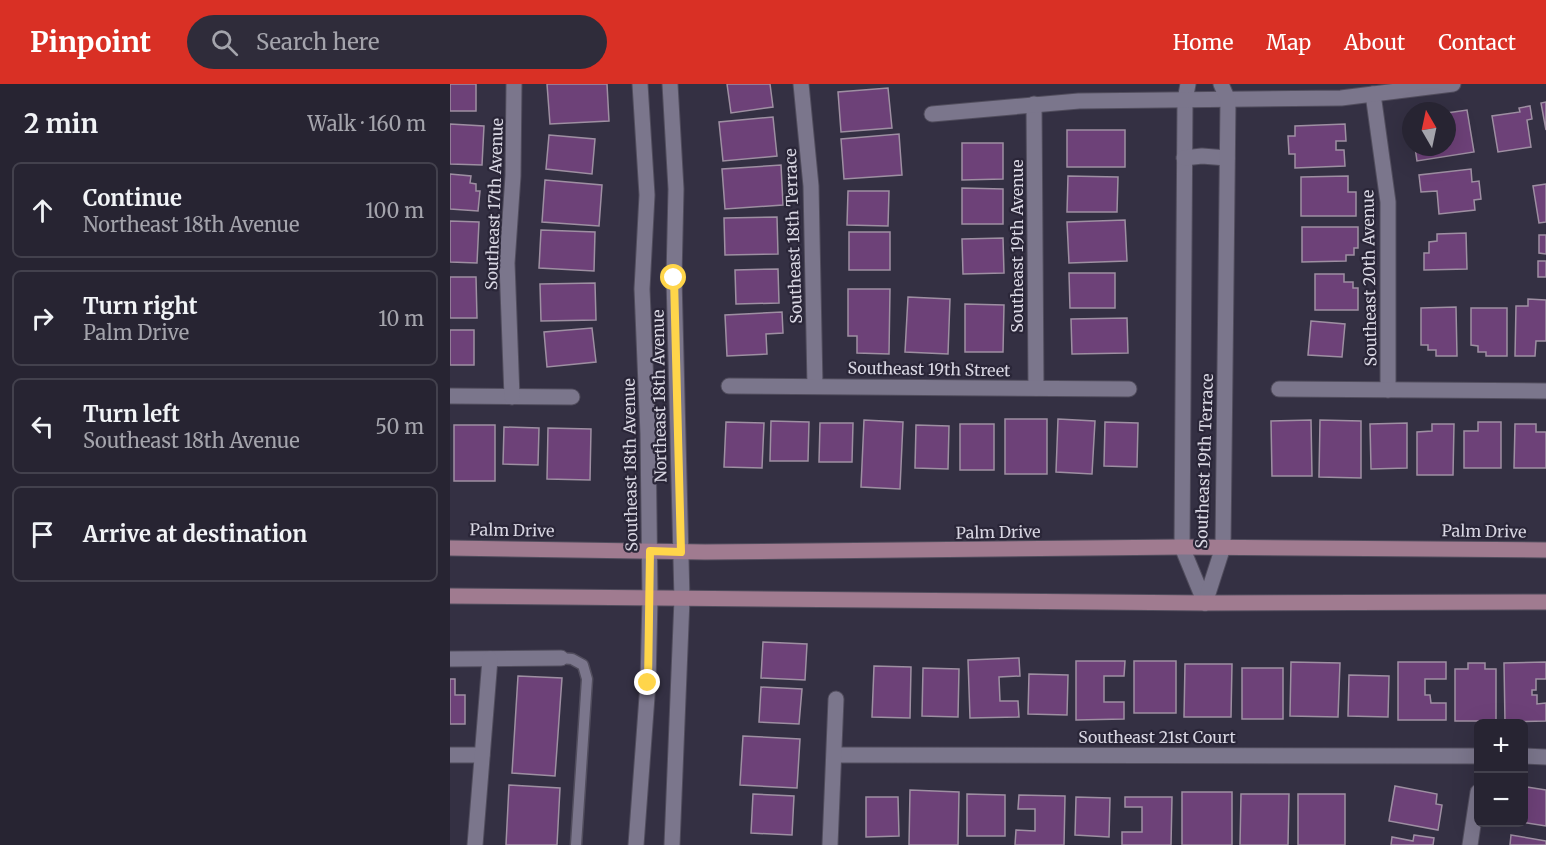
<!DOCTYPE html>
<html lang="en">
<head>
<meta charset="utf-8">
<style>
  :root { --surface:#272432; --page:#2f2c3a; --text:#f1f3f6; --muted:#a4a4ac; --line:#43414d; --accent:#d93025 }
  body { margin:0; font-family:Merriweather,serif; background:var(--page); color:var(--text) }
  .controls { position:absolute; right:18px; bottom:18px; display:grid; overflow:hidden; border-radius:9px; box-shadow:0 6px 24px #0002 }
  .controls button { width:54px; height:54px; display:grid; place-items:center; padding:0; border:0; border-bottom:2px solid var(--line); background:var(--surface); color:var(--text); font:30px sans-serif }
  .compass { position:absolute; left:952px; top:18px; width:54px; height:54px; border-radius:50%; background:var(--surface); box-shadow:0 6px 24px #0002; rotate:351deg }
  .stop { position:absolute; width:18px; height:18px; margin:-14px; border:4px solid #ffd54a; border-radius:50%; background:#fff }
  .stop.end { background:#ffd54a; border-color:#fff; box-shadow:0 2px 6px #0008 }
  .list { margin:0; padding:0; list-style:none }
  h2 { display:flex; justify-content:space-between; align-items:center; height:78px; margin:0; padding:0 24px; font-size:26px }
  h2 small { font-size:20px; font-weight:400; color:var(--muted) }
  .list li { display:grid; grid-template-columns:39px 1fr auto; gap:18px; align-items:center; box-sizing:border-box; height:96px; margin:0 12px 12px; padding:0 12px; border:2px solid var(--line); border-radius:9px }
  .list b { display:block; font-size:22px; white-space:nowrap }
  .list p { margin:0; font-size:20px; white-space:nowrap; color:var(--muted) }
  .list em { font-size:20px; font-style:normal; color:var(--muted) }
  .icon { flex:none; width:33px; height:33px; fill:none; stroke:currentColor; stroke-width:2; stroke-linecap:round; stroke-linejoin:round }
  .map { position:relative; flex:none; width:1096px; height:761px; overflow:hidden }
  header { display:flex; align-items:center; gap:36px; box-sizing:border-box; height:84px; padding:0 30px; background:var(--accent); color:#fff }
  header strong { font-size:28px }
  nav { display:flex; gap:33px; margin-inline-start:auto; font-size:21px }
  .search { width:420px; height:54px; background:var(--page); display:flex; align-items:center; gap:15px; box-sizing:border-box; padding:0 21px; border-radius:33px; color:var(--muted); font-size:22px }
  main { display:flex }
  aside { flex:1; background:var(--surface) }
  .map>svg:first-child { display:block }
  .building { fill:#6d4178; stroke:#9e8fa2; stroke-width:1.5 }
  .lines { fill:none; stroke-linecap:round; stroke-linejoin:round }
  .service-casing { stroke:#514d5d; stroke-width:13 }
  .minor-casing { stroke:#514d5d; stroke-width:17 }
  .tertiary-casing { stroke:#514d5d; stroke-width:17 }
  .secondary-casing { stroke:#514d5d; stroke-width:17 }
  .service { stroke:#7b768c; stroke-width:10 }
  .minor { stroke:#7b768c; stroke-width:15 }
  .tertiary { stroke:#7b768c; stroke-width:15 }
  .secondary { stroke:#a07b90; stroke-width:15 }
  .route { stroke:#ffd54a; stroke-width:8 }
  .labels { text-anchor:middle; stroke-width:4.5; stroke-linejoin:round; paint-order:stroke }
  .street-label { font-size:16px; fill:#d9d7e3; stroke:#2a2638 }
</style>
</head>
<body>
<header>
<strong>Pinpoint</strong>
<div class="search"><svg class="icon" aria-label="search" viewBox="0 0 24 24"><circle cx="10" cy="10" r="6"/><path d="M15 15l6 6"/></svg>Search here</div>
<nav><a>Home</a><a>Map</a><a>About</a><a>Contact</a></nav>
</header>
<main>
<aside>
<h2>2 min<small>Walk · 160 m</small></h2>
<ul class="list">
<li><svg class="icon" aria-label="ahead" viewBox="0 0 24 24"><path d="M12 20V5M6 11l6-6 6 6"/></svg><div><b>Continue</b><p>Northeast 18th Avenue</p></div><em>100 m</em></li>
<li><svg class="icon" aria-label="right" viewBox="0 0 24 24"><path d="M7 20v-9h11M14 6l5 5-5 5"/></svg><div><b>Turn right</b><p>Palm Drive</p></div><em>10 m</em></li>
<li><svg class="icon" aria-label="left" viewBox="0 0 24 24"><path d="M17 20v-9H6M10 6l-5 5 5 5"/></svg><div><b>Turn left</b><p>Southeast 18th Avenue</p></div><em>50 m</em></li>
<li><svg class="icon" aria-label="arrive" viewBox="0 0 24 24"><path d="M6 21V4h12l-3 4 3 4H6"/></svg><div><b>Arrive at destination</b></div></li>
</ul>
</aside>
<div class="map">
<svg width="1096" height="761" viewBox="0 0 1096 761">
  <rect width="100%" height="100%" fill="#343043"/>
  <g class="building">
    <rect x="0" y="0" width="26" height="27"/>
    <polygon points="97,0 157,0 159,37 100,40"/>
    <polygon points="277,0 320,0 323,23 281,29"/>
    <polygon points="438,4 442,44 391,48 388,8"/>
    <polygon points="1096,18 1096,46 1091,19"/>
    <polygon points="1080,22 1082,35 1077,36 1081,63 1048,68 1042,32 1070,28 1069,24"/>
    <polygon points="1017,26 1024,68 967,77 965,63 997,63 997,29"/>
    <polygon points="323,33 327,72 273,77 269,38"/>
    <polygon points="0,40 34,42 32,81 0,80"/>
    <polygon points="895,40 896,57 886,57 886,66 894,66 895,82 845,84 845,70 839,70 838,52 845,52 845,42"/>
    <rect x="617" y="46" width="58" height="37"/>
    <polygon points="449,50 452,91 394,95 391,55"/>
    <polygon points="99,51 145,55 142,90 96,85"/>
    <polygon points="512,59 553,59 553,95 512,96"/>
    <polygon points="331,81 333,121 275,125 272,85"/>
    <polygon points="1021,85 1022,98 1029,97 1031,115 1024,116 1025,126 989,130 987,107 971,108 969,91"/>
    <polygon points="0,90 21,92 20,99 26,100 26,107 30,107 28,127 0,125"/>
    <polygon points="618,92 668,93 667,128 617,128"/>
    <polygon points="898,92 898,108 906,108 906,132 851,132 851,93"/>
    <polygon points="95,96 152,101 149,142 92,138"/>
    <polygon points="1096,100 1096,138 1089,139 1083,102"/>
    <polygon points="512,104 553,105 553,140 512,140"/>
    <polygon points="398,107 439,107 438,142 397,141"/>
    <polygon points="327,133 328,170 275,171 274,134"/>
    <polygon points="675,136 677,177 619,179 617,138"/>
    <polygon points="0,137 29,138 27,179 0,178"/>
    <polygon points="852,143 908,143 908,164 904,164 904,171 896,171 896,177 852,178"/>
    <polygon points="91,146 145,148 144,187 89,184"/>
    <rect x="399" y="148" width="41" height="38"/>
    <polygon points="1016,149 1017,185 974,186 974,169 979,169 979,158 987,157 987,150"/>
    <polygon points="1089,151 1096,151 1096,170 1089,169"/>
    <polygon points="553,154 554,189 513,190 512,155"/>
    <rect x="1088" y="177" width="8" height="16"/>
    <polygon points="328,185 329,219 286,220 285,186"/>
    <polygon points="619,189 665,189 665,224 620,224"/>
    <polygon points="865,190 894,190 894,198 903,198 903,204 908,204 908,226 865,226"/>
    <polygon points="0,193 26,193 27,234 0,234"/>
    <polygon points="145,199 146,236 91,237 90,200"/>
    <polygon points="398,205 440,205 439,270 407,269 407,252 398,252"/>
    <polygon points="458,213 500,215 498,270 455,268"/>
    <polygon points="1078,215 1096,216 1096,257 1086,257 1085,272 1065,272 1066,222 1078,222"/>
    <polygon points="515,220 554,221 553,268 515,268"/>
    <polygon points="1006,223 1007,272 986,272 986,266 978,266 978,261 971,261 971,224"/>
    <polygon points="1021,224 1057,224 1057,272 1036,272 1036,268 1028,268 1028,262 1021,261"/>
    <polygon points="332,228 333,249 316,250 317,270 277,272 275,231"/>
    <polygon points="677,234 678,269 622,270 621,235"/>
    <polygon points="861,237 895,240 892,273 858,271"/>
    <polygon points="142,244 146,278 97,283 94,248"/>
    <rect x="0" y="246" width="24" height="35"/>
    <rect x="555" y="335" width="42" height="55"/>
    <polygon points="608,335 645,337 642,390 606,388"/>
    <polygon points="414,336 453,338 450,405 411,403"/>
    <polygon points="861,336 862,392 822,392 821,337"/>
    <polygon points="870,336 911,337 911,394 869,393"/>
    <polygon points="321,337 359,338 358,377 320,377"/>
    <polygon points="276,338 314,339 312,384 274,383"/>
    <polygon points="655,338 688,339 687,383 654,382"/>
    <polygon points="1028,338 1051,338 1051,384 1014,384 1014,347 1028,347"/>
    <polygon points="370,339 403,339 402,378 369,378"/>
    <polygon points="957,339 957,384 921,385 920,340"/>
    <rect x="510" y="340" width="34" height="46"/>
    <polygon points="982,340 1004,340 1003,391 967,391 967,348 982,347"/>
    <polygon points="1065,340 1086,340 1086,348 1096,348 1096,384 1064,384"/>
    <rect x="4" y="341" width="41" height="56"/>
    <polygon points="466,341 499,342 498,385 465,384"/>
    <polygon points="54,343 89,344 88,381 53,380"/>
    <polygon points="98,344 141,345 140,396 97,395"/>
    <polygon points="313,558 357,560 355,596 311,594"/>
    <polygon points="569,574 570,592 549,593 550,617 568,617 569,633 520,634 518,576"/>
    <polygon points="626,577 675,577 674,592 654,592 654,618 674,618 674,635 626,636"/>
    <rect x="684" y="577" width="42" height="52"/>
    <polygon points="841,578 890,579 888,633 840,632"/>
    <polygon points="948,578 996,578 996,595 975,595 975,611 980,611 981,619 996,619 996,636 948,636"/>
    <polygon points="1096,578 1096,595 1086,595 1086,606 1082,606 1082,611 1087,611 1087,620 1096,619 1096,637 1055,638 1054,579"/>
    <polygon points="1018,579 1035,579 1035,585 1046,585 1046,637 1005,637 1005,585 1018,585"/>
    <polygon points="735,580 782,580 781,633 734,633"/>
    <polygon points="424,582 461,583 460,634 422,633"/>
    <polygon points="473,584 509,585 508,633 472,632"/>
    <rect x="792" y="584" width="41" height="51"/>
    <polygon points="579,590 618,591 617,631 578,630"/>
    <polygon points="899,591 939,592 938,633 898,632"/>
    <polygon points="68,592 112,594 105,692 62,689"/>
    <polygon points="0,595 5,595 5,611 15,611 15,640 0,640"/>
    <polygon points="311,603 352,605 349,640 309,638"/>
    <polygon points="293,652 350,655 347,704 290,701"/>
    <polygon points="59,701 110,704 107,761 56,761"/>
    <polygon points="945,702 987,710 986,720 992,721 988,746 939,737"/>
    <polygon points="1077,703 1096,706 1096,742 1070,738 1074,738"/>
    <polygon points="460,706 509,708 508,761 459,761"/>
    <rect x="732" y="708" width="50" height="53"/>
    <polygon points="303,710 344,712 342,751 301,749"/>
    <polygon points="517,710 555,711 555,752 517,752"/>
    <polygon points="791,710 839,710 838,761 790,761"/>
    <rect x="848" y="710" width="47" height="51"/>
    <polygon points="569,711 615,712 614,761 565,761 566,746 585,747 585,725 568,725"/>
    <polygon points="416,713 448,713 449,752 416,753"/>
    <polygon points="626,713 660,714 659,753 625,751"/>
    <polygon points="675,713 722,713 721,761 672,761 672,748 692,748 692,723 675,723"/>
    <polygon points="964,751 984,754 983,761 941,761 942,753 963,757"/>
    <polygon points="1061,751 1096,757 1096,761 1060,761"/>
  </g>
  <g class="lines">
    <g class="service-casing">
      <polyline id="service" points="111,574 122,575 133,581 137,595 126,761"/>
    </g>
    <g class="minor-casing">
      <g id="minor">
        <polyline points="351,0 361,102 365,302"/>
        <polyline points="738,0 735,16 732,463 755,519"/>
        <polyline points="923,10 938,118 938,306"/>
        <polyline points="584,20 586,304"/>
        <polyline points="482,30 629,17 891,14 1003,0"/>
        <polyline points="734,74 752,72 777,74"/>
        <polyline points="279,302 679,305"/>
        <polyline points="829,305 1096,307"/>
        <polyline points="0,312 122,313"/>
        <polyline points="62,313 57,179 63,92 64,0"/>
        <polyline points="755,519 773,463 778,16 771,0"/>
        <polyline points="0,575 111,574"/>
        <polyline points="0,671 32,671"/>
        <polyline points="385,671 1028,672"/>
        <polyline points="1074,672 1096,673"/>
        <polyline points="25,761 40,575"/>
        <polyline points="186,761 198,599 200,514"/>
        <polyline points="222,761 232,515"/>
        <polyline points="380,761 386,615"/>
        <polyline points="1020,761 1028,708"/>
      </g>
    </g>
    <g class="tertiary-casing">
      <g id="tertiary">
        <polyline points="190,0 197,111 192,205 198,350 200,514"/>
        <polyline points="220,0 226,105 224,194 232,515"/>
      </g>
    </g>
    <g class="secondary-casing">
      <g id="secondary">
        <polyline points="0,464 255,468 732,463 1096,466"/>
        <polyline points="0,512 755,519 1096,518"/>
      </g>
    </g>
    <use href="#service" class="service"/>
    <use href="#minor" class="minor"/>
    <use href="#tertiary" class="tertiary"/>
    <use href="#secondary" class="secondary"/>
  </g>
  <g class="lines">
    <polyline class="route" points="198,599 200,467 231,468 224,194"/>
  </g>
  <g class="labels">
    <g class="street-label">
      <text transform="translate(44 120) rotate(-88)" y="6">Southeast 17th Avenue</text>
      <text transform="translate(343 152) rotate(-92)" y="6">Southeast 18th Terrace</text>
      <text transform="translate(567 162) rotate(-90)" y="6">Southeast 19th Avenue</text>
      <text transform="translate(919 194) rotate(-91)" y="6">Southeast 20th Avenue</text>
      <text transform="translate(479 285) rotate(1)" y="6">Southeast 19th Street</text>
      <text transform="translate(209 312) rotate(-91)" y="6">Northeast 18th Avenue</text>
      <text transform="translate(754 377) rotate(-88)" y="6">Southeast 19th Terrace</text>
      <text transform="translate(180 381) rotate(-91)" y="6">Southeast 18th Avenue</text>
      <text transform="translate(62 446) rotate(1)" y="6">Palm Drive</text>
      <text transform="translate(1034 447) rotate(1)" y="6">Palm Drive</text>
      <text transform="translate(548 448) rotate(-1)" y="6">Palm Drive</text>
      <text x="707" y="659">Southeast 21st Court</text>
    </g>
  </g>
</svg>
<div class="controls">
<button>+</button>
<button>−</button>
</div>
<svg class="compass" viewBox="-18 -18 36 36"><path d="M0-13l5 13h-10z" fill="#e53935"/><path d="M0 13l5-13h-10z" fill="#a4a4ac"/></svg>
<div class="stop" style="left:224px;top:194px"></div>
<div class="stop end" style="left:198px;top:599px"></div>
</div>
</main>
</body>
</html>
